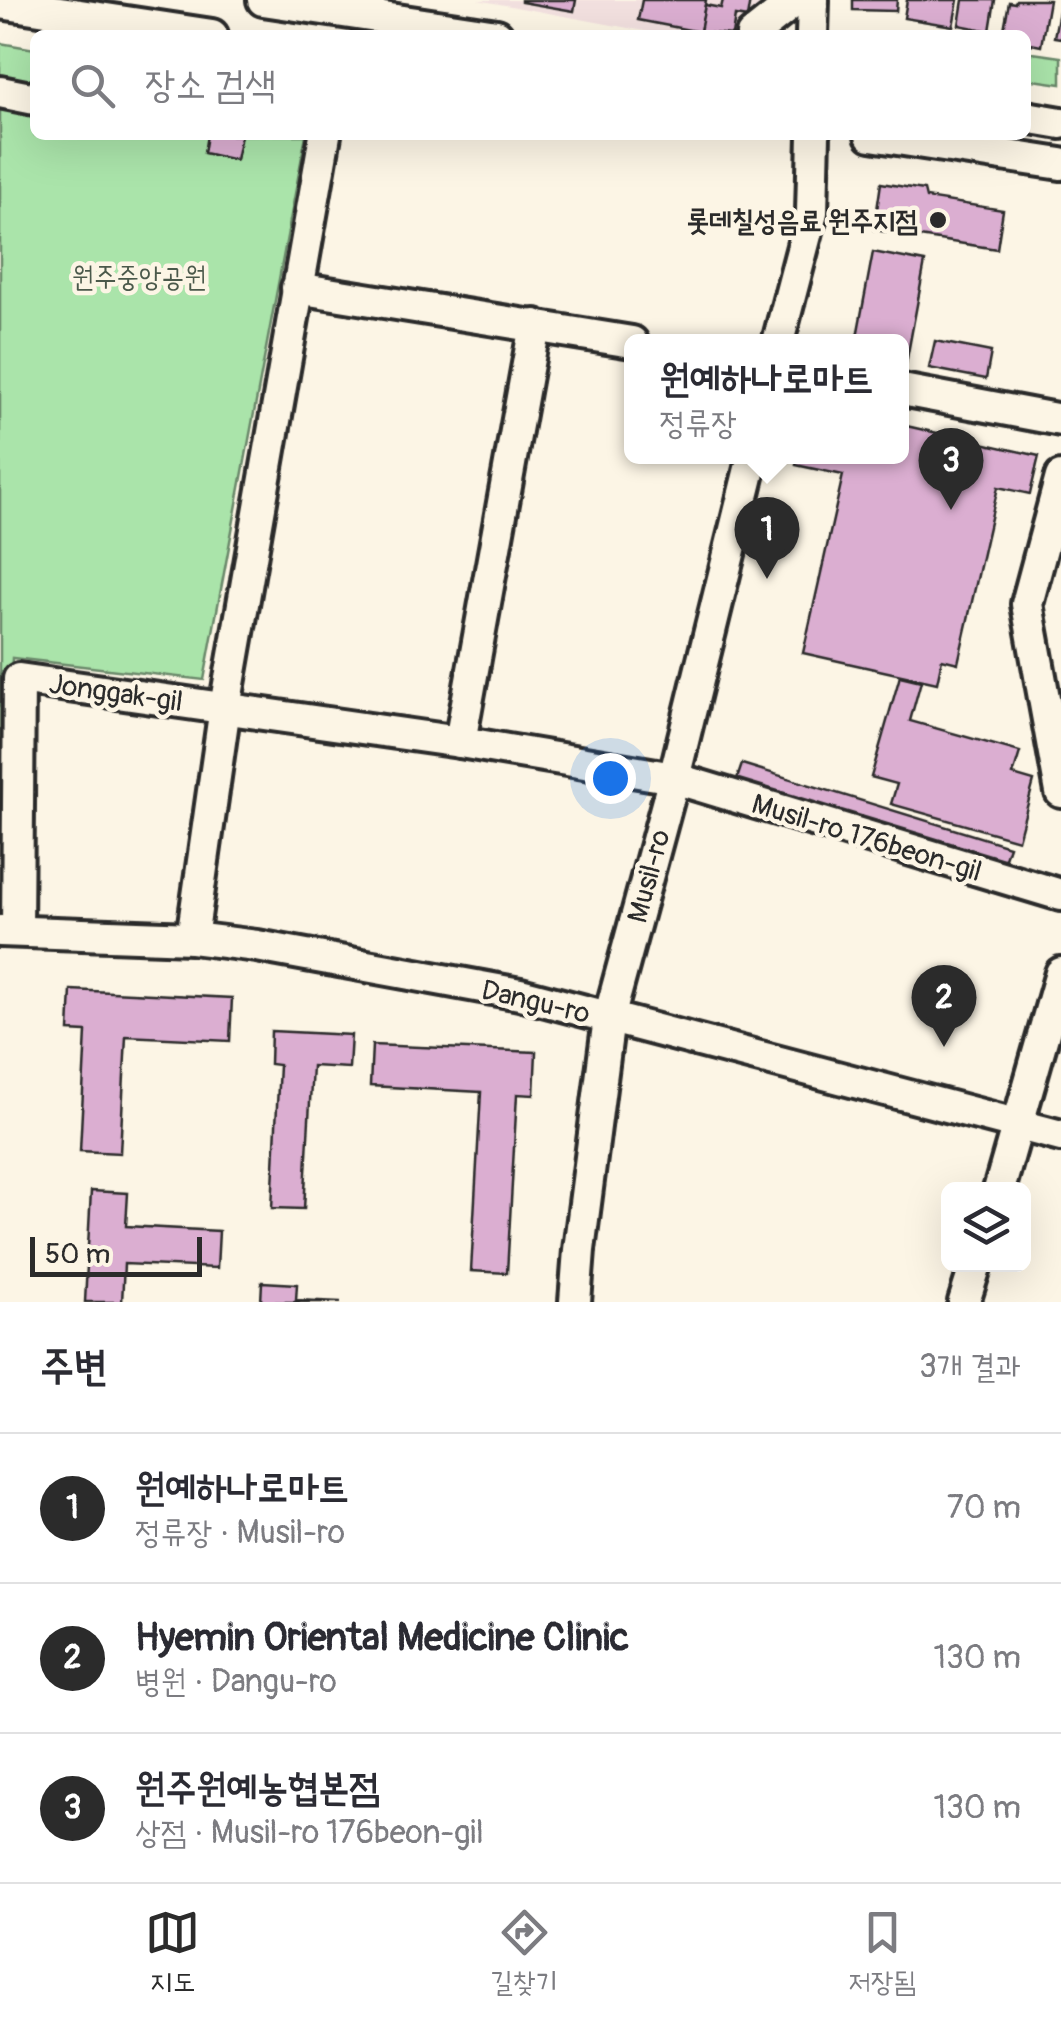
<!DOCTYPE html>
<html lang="ko">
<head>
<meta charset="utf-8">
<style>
  :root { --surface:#fff; --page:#f7f7f7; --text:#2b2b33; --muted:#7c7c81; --line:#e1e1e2; --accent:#2b2b2b }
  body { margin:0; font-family:Pangolin,"Poor Story",sans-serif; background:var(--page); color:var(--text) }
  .controls { position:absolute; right:30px; bottom:30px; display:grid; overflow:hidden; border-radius:15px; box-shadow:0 10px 40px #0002 }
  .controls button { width:90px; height:90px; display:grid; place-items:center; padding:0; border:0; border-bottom:2px solid var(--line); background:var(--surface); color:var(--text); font:50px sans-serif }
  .scale { position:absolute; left:30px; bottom:25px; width:172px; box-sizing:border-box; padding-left:10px; border:5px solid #2b2b2b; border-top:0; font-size:28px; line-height:35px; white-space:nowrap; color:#2b2b2b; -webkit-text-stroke:8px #fcf5e5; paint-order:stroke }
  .you { position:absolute; left:610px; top:778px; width:35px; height:35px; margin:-25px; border:8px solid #fff; border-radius:50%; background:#1a73e8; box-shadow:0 0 0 15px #1a73e833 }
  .badge { display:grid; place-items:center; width:65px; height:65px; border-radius:50%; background:var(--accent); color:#fff; font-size:32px; font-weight:700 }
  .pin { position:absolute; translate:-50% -82px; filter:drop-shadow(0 2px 5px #0008) }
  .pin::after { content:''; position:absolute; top:52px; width:35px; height:30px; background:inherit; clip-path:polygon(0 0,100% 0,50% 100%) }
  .popup { position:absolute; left:624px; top:334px; width:285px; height:130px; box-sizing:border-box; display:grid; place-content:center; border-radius:15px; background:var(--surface); filter:drop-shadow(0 2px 8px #0005); font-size:32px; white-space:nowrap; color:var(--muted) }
  .popup b { font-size:38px; color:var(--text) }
  .popup::after { content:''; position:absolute; left:50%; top:100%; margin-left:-20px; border:20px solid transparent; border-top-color:var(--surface) }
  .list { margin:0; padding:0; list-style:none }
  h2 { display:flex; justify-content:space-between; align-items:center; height:130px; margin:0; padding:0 40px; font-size:42px }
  h2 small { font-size:32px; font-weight:400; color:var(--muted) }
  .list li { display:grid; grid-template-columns:65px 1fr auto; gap:30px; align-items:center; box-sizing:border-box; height:150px; padding:0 40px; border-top:2px solid var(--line) }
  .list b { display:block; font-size:38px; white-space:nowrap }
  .list p { margin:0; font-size:32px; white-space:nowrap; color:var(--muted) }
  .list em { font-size:32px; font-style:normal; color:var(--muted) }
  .icon { flex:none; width:55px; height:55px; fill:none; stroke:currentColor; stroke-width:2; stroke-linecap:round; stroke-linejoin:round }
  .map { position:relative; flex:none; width:1061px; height:1302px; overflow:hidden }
  .search { position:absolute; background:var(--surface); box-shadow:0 10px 40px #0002; left:30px; right:30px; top:30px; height:110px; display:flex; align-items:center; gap:25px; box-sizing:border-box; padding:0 35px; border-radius:15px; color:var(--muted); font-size:38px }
  .sheet { height:580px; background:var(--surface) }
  nav { display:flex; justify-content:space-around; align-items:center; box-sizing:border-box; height:140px; border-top:2px solid var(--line); background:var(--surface); font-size:28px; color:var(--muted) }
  nav a { display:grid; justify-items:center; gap:5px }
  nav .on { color:var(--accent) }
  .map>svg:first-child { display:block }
  .built { fill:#f2e0df }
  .green { fill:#aae4aa; stroke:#6a886a; stroke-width:2.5 }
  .building { fill:#dbaed1; stroke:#2b2b2b; stroke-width:2.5 }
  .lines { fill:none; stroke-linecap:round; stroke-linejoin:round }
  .minor-casing { stroke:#2b2b2b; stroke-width:38 }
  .minor { stroke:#fcf5e5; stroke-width:30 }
  .poi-dot { fill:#2b2b2b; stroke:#fcf5e5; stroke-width:4 }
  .labels { text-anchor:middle; stroke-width:9; stroke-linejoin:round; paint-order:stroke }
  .poi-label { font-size:28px; font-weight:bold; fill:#2b2b2b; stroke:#fcf5e5; text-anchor:end }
  .park-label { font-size:28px; fill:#4b594b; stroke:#fcf5e5 }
  .street-label { font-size:28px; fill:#2b2b2b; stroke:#fcf5e5 }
</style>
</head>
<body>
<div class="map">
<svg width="1061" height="1302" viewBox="0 0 1061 1302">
  <rect width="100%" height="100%" fill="#fcf5e5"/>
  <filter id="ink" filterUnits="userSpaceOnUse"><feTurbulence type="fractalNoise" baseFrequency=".01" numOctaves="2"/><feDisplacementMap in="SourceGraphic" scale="20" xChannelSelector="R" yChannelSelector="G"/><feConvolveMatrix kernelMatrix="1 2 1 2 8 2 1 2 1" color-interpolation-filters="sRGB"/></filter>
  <g filter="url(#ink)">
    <polygon class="built" points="478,0 763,0 763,12 735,35 666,35"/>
    <g class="green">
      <polygon points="0,43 35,49 35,135 306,135 204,680 12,658 0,832"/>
      <polygon points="1026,52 1061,57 1061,84 1026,79"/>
    </g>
    <g class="building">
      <polygon points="521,0 576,0 574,11 521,2"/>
      <polygon points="642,0 706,0 700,32 638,20"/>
      <polygon points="723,0 750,0 747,18 735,16 732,35 700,32 705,5 721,8"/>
      <polygon points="853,0 897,0 896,11 853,10"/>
      <polygon points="907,0 958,0 953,26 904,18"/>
      <polygon points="963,0 995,0 990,31 959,25"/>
      <polygon points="1016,0 1049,0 1041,46 1026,43 1026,35 1003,35 1009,2 1015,3"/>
      <polygon points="1061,1 1061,38 1054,37"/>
      <polygon points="207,135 241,135 236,160 204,153"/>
      <polygon points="881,183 924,190 926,198 1003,210 997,249 874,230"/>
      <polygon points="873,252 925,262 905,369 902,368 902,342 856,342"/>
      <polygon points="935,341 991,352 986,379 929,368"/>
      <polygon points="902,425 1039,456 1030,494 998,487 958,663 942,659 937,683 803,653 843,475 796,465 798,456 902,456"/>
      <polygon points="900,676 921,681 910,721 1020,752 1013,775 1034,781 1018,840 891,804 897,784 871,777"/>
      <polygon points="742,764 1009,846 1003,864 736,782"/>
      <polygon points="71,990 232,998 230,1041 126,1036 120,1153 80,1151 86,1032 69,1031"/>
      <polygon points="271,1031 351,1035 349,1068 312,1066 304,1209 272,1208 279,1065 270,1064"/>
      <polygon points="372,1045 536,1052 534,1095 517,1094 507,1273 471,1271 481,1092 370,1086"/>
      <polygon points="91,1191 128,1193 126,1226 219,1231 217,1268 124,1264 122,1302 85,1302"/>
      <polygon points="262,1282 297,1284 296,1300 341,1302 261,1302"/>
    </g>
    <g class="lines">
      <g class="minor-casing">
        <g id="minor">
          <polyline points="263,0 497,35"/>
          <polyline points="0,3 212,35"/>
          <polyline points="752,35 796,0"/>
          <polyline points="812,35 813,0"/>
          <polyline points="0,92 35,99"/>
          <polyline points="1026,117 1061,123"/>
          <polyline points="871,135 1061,164"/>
          <polyline points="297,288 632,342"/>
          <polyline points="778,342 812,212 814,135"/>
          <polyline points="902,390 1061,420"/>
          <polyline points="1061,477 1027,604 1061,792"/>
          <polyline points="460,742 535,325"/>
          <polyline points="0,931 192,938 257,946 520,994 1061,1136"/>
          <polyline points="17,931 19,679 460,742 674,778 1061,895"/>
          <polyline points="192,938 225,707 325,135"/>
          <polyline points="999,1190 1061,973"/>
          <polyline points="575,1302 579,1250 609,1018 674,778 753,456"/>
          <polyline points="964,1302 976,1264"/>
        </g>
      </g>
      <use href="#minor" class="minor"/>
    </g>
  </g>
  <circle class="poi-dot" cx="938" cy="220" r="10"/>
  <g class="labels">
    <g class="poi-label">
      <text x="918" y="230">롯데칠성음료 원주지점</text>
    </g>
    <g class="park-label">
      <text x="139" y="286">원주중앙공원</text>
    </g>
    <g class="street-label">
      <text transform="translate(116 692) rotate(8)" y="10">Jonggak-gil</text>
      <text transform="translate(867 837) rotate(17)" y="10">Musil-ro 176beon-gil</text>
      <text transform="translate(648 876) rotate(-75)" y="10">Musil-ro</text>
      <text transform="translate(536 1001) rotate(13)" y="10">Dangu-ro</text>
    </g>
  </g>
</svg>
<div class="controls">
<button><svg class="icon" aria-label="layers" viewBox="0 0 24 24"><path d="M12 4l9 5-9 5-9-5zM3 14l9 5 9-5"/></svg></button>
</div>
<div class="scale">50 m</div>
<div class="you"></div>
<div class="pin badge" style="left:767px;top:579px">1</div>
<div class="popup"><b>원예하나로마트</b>정류장</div>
<div class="pin badge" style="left:944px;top:1047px">2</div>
<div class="pin badge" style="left:951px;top:510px">3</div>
<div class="search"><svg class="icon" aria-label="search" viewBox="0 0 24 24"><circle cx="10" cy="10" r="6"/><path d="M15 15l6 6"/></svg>장소 검색</div>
</div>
<section class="sheet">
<h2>주변<small>3개 결과</small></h2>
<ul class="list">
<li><span class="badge">1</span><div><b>원예하나로마트</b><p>정류장 · Musil-ro</p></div><em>70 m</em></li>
<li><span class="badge">2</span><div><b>Hyemin Oriental Medicine Clinic</b><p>병원 · Dangu-ro</p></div><em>130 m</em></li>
<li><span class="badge">3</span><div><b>원주원예농협본점</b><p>상점 · Musil-ro 176beon-gil</p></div><em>130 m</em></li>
</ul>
</section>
<nav>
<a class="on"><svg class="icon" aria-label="map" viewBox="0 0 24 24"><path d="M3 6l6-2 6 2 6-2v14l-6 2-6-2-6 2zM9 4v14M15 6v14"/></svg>지도</a>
<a><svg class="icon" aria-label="directions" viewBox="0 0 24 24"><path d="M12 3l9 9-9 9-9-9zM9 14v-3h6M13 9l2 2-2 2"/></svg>길찾기</a>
<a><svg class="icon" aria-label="saved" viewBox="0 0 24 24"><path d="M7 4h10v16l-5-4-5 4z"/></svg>저장됨</a>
</nav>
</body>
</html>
